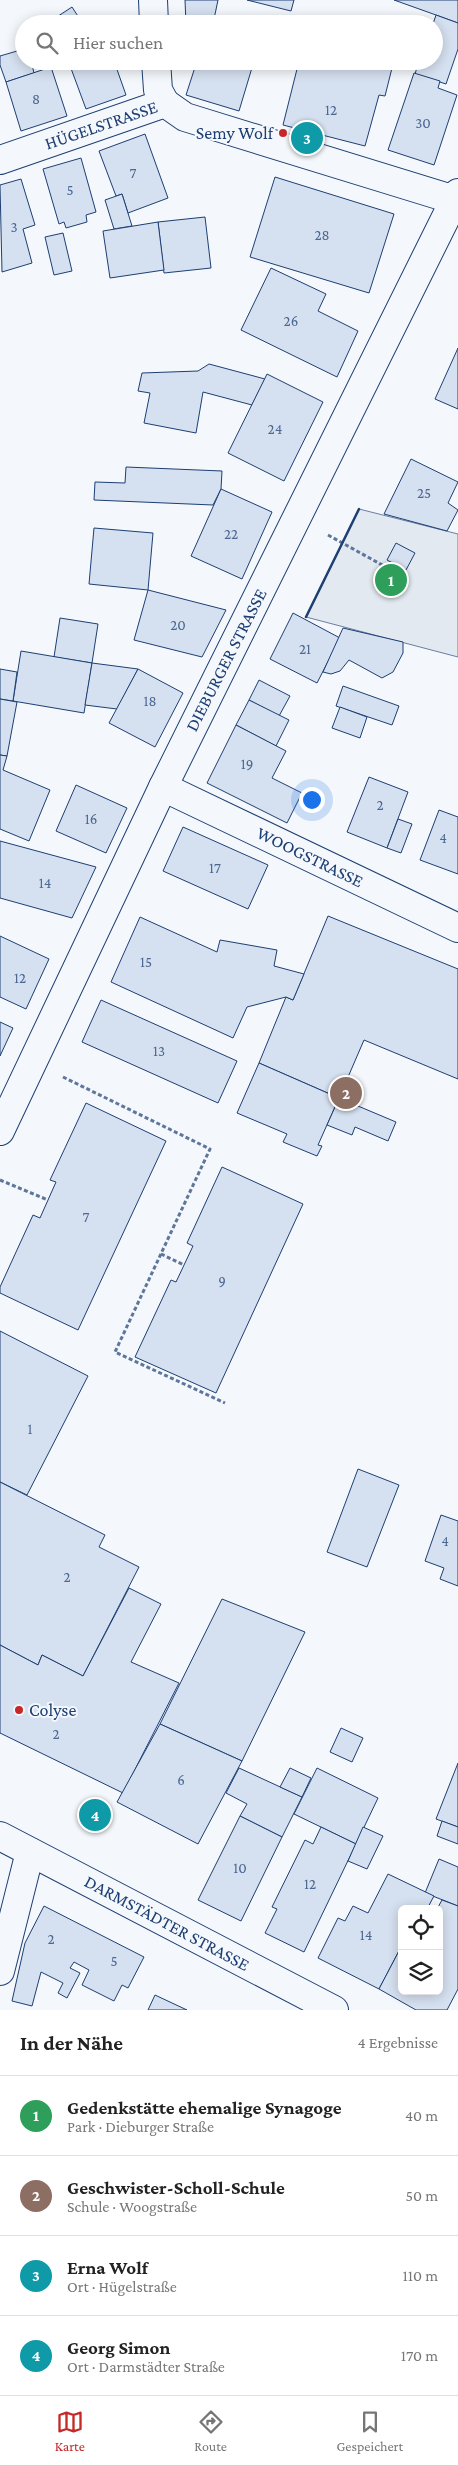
<!DOCTYPE html>
<html lang="de">
<head>
<meta charset="utf-8">
<style>
  :root { --surface:#fff; --page:#f2f2f2; --text:#222; --muted:#767676; --line:#e0e0e0; --accent:#c62828 }
  body { margin:0; font-family:"Crimson Pro",serif; background:var(--page); color:var(--text) }
  .controls { position:absolute; right:15px; bottom:15px; display:grid; overflow:hidden; border-radius:8px; box-shadow:0 2px 12px #0003 }
  .controls button { width:45px; height:45px; display:grid; place-items:center; padding:0; border:0; border-bottom:1px solid var(--line); background:var(--surface); color:var(--text); font:25px sans-serif }
  .you { position:absolute; left:311px; top:799px; width:18px; height:18px; margin:-12px; border:4px solid #fff; border-radius:50%; background:#1a73e8; box-shadow:0 0 0 8px #1a73e833 }
  .badge { display:grid; place-items:center; width:32px; height:32px; border-radius:50%; background:var(--accent); color:#fff; font-size:16px; font-weight:700 }
  .pin { position:absolute; translate:-50% -50%; border:2px solid #fff; box-shadow:0 1px 5px #0006 }
  .list { margin:0; padding:0; list-style:none }
  h2 { display:flex; justify-content:space-between; align-items:center; height:65px; margin:0; padding:0 20px; font-size:21px }
  h2 small { font-size:16px; font-weight:400; color:var(--muted) }
  .list li { display:grid; grid-template-columns:32px 1fr auto; gap:15px; align-items:center; box-sizing:border-box; height:80px; padding:0 20px; border-top:1px solid var(--line) }
  .list b { display:block; font-size:19px; white-space:nowrap }
  .list p { margin:0; font-size:16px; white-space:nowrap; color:var(--muted) }
  .list em { font-size:16px; font-style:normal; color:var(--muted) }
  .icon { flex:none; width:28px; height:28px; fill:none; stroke:currentColor; stroke-width:2; stroke-linecap:round; stroke-linejoin:round }
  .map { position:relative; flex:none; width:458px; height:2010px; overflow:hidden }
  .search { position:absolute; background:var(--surface); box-shadow:0 2px 12px #0003; left:15px; right:15px; top:15px; height:55px; display:flex; align-items:center; gap:12px; box-sizing:border-box; padding:0 18px; border-radius:28px; color:var(--muted); font-size:19px }
  .sheet { height:385px; background:var(--surface) }
  nav { display:flex; justify-content:space-around; align-items:center; box-sizing:border-box; height:70px; border-top:1px solid var(--line); background:var(--surface); font-size:14px; color:var(--muted) }
  nav a { display:grid; justify-items:center; gap:2px }
  nav .on { color:var(--accent) }
  .map>svg:first-child { display:block }
  .green { fill:#e3e9f0; stroke:#687fa3 }
  .building { fill:#d5e0f0; stroke:#1d3f73 }
  .lines { fill:none; stroke-linecap:round; stroke-linejoin:round }
  .minor-casing { stroke:#1d3f73; stroke-width:30 }
  .major-casing { stroke:#1d3f73; stroke-width:30 }
  .path { stroke:#5e769c; stroke-width:3; stroke-dasharray:4 2.5; stroke-linecap:butt }
  .minor { stroke:#f4f7fb; stroke-width:28 }
  .major { stroke:#f4f7fb; stroke-width:28 }
  .wall { stroke:#1d3f73; stroke-width:2.5 }
  .poi-dot { fill:#c62828; stroke:#f4f7fb; stroke-width:2 }
  .labels { text-anchor:middle; stroke-width:4; stroke-linejoin:round; paint-order:stroke }
  .number-label { font-size:15px; fill:#4b6792 }
  .street-label { font-size:18px; fill:#1d3f73; stroke:#f4f7fb }
  .poi-label { font-size:18px; fill:#1d3f73; stroke:#f4f7fb; text-anchor:end }
</style>
</head>
<body>
<div class="map">
<svg width="458" height="2010" viewBox="0 0 458 2010">
  <rect width="100%" height="100%" fill="#f4f7fb"/>
  <polygon class="green" points="359,509 458,534 458,657 306,617"/>
  <g class="building">
    <polygon points="185,0 218,0 213,24 186,24"/>
    <polygon points="247,0 294,0 291,11"/>
    <polygon points="394,0 458,0 458,23 436,15"/>
    <polygon points="72,7 83,24 46,24"/>
    <polygon points="436,15 458,23 458,49 446,84 415,74 419,61 434,61 433,24"/>
    <polygon points="24,49 24,61 31,61 34,73 6,82 0,65 0,56"/>
    <polygon points="75,61 114,61 126,95 86,109 69,63"/>
    <polygon points="197,61 254,61 239,111 186,95"/>
    <polygon points="299,61 367,61 392,68 385,96 379,95 365,146 283,125"/>
    <polygon points="367,61 394,61 392,68"/>
    <polygon points="51,67 67,116 21,131 6,82"/>
    <polygon points="414,73 440,81 438,88 457,95 434,165 388,150"/>
    <polygon points="145,134 168,198 128,213 122,194 116,196 99,151"/>
    <polygon points="81,158 96,212 86,215 87,222 66,228 64,222 59,224 43,169"/>
    <polygon points="275,177 394,214 369,293 250,257"/>
    <polygon points="21,179 35,225 23,229 32,263 2,272 0,185"/>
    <polygon points="122,194 132,226 114,229 105,200"/>
    <polygon points="205,217 211,268 164,273 158,222"/>
    <polygon points="158,222 164,270 110,278 103,231"/>
    <polygon points="63,233 72,271 54,275 45,237"/>
    <polygon points="271,268 326,294 318,311 358,331 337,377 241,330"/>
    <polygon points="458,348 458,409 435,399"/>
    <polygon points="209,364 265,379 252,405 203,392 196,433 144,423 150,393 138,391 142,373 198,371"/>
    <polygon points="267,374 323,402 284,481 228,453"/>
    <polygon points="411,459 458,482 448,503 458,510 447,531 384,514"/>
    <polygon points="126,467 222,471 221,489 213,505 94,500 95,482 125,483"/>
    <polygon points="221,489 272,512 242,579 191,556"/>
    <polygon points="94,528 153,533 148,590 89,584"/>
    <polygon points="396,543 415,553 406,570 387,560"/>
    <polygon points="148,590 226,610 202,657 134,640"/>
    <polygon points="293,613 340,638 317,683 270,659"/>
    <polygon points="60,618 98,624 92,663 54,657"/>
    <polygon points="343,628 403,642 403,653 393,672 382,678 349,660 340,671 331,674 323,672"/>
    <polygon points="21,651 92,663 84,713 13,701"/>
    <polygon points="92,663 138,669 117,709 85,705"/>
    <polygon points="0,669 17,672 13,701 0,699"/>
    <polygon points="138,669 183,693 155,747 109,723"/>
    <polygon points="259,680 290,696 279,716 249,700"/>
    <polygon points="343,686 399,706 392,725 336,706"/>
    <polygon points="0,699 17,702 7,756 0,755"/>
    <polygon points="249,700 289,720 276,746 236,725"/>
    <polygon points="340,707 367,717 360,738 332,728"/>
    <polygon points="236,725 286,751 272,778 302,793 287,823 207,783"/>
    <polygon points="0,755 7,756 3,770 50,790 29,841 0,829"/>
    <polygon points="369,777 408,792 387,848 347,832"/>
    <polygon points="76,785 127,808 106,853 56,831"/>
    <polygon points="439,810 458,817 458,874 420,860"/>
    <polygon points="398,819 412,824 401,853 387,848"/>
    <polygon points="183,827 268,865 248,909 163,871"/>
    <polygon points="0,841 96,867 72,918 0,898"/>
    <polygon points="328,916 458,969 458,1079 364,1040 339,1098 259,1063 286,997 293,1000"/>
    <polygon points="140,917 217,952 220,940 277,950 274,966 304,974 293,1000 286,997 247,1007 233,1038 111,982"/>
    <polygon points="0,936 49,959 26,1009 0,997"/>
    <polygon points="101,1000 237,1061 218,1103 82,1042"/>
    <polygon points="0,1022 13,1028 0,1056"/>
    <polygon points="259,1063 339,1098 318,1145 322,1146 317,1156 283,1142 287,1134 237,1113"/>
    <polygon points="339,1098 396,1122 388,1141 355,1127 352,1135 327,1125"/>
    <polygon points="86,1103 166,1141 78,1330 0,1293 0,1287 33,1215 40,1218 56,1182 50,1180"/>
    <polygon points="222,1167 303,1204 216,1393 135,1357 171,1280 176,1282 193,1246 187,1243"/>
    <polygon points="0,1331 88,1376 27,1495 0,1482"/>
    <polygon points="358,1469 399,1485 367,1567 327,1552"/>
    <polygon points="0,1482 105,1535 99,1547 139,1567 83,1676 42,1655 38,1665 0,1645"/>
    <polygon points="441,1515 458,1521 458,1586 440,1579 444,1568 425,1561"/>
    <polygon points="129,1588 161,1604 131,1662 179,1683 123,1793 0,1733 0,1645 38,1665 42,1655 83,1676"/>
    <polygon points="222,1599 305,1632 242,1761 160,1724"/>
    <polygon points="160,1724 242,1761 198,1844 117,1802"/>
    <polygon points="341,1728 363,1738 352,1762 330,1752"/>
    <polygon points="458,1763 458,1827 436,1819"/>
    <polygon points="239,1768 302,1797 282,1837 240,1816 247,1804 226,1793"/>
    <polygon points="290,1768 311,1778 302,1797 280,1787"/>
    <polygon points="317,1768 378,1798 356,1844 294,1814"/>
    <polygon points="240,1816 282,1837 241,1921 198,1900"/>
    <polygon points="442,1821 458,1827 458,1844 437,1836"/>
    <polygon points="321,1827 356,1844 304,1952 265,1933 277,1909 272,1907 305,1840 313,1844"/>
    <polygon points="363,1827 383,1836 367,1869 348,1861"/>
    <polygon points="439,1859 458,1867 458,1906 425,1893"/>
    <polygon points="388,1874 434,1896 427,1909 402,1909 402,1950 400,1949 379,1989 318,1958 338,1918 345,1921 353,1906 368,1913"/>
    <polygon points="442,1900 458,1906 458,1989 447,2010 416,2010 379,1989 400,1949 402,1950 402,1991 439,1991 439,1909 437,1909"/>
    <polygon points="44,1906 144,1957 128,1988 122,1985 114,2001 82,1985 89,1970 74,1962 70,1968 80,1973 67,1998 58,1993 63,1983 41,1972 32,2006 12,2001 25,1943"/>
    <polygon points="155,1995 187,2010 148,2010"/>
  </g>
  <g class="lines">
    <g class="minor-casing">
      <g id="minor">
        <polyline points="153,0 154,24"/>
        <polyline points="156,61 158,90 165,103"/>
        <polyline points="0,160 165,103 185,117 458,201"/>
        <polyline points="163,787 458,928"/>
        <polyline points="0,1131 163,787 458,193"/>
        <polyline points="0,1971 30,1852"/>
      </g>
    </g>
    <g class="major-casing">
      <polyline id="major" points="0,1836 334,2010"/>
    </g>
    <g class="path">
      <polyline points="328,535 402,576"/>
      <polyline points="63,1077 210,1149 115,1352 225,1403"/>
      <polyline points="0,1180 48,1200"/>
      <polyline points="161,1254 184,1265"/>
    </g>
    <use href="#minor" class="minor"/>
    <use href="#major" class="major"/>
    <polyline class="wall" points="306,617 359,509"/>
  </g>
  <g class="poi-dot">
    <circle cx="283" cy="133" r="5"/>
    <circle cx="19" cy="1710" r="5"/>
  </g>
  <g class="labels">
    <g class="number-label">
      <text x="36" y="104">8</text>
      <text x="331" y="115">12</text>
      <text x="423" y="128">30</text>
      <text x="133" y="178">7</text>
      <text x="70" y="195">5</text>
      <text x="14" y="232">3</text>
      <text x="322" y="240">28</text>
      <text x="291" y="326">26</text>
      <text x="275" y="434">24</text>
      <text x="424" y="498">25</text>
      <text x="231" y="539">22</text>
      <text x="178" y="630">20</text>
      <text x="305" y="654">21</text>
      <text x="150" y="706">18</text>
      <text x="247" y="769">19</text>
      <text x="380" y="810">2</text>
      <text x="91" y="824">16</text>
      <text x="443" y="843">4</text>
      <text x="215" y="873">17</text>
      <text x="45" y="888">14</text>
      <text x="146" y="967">15</text>
      <text x="20" y="983">12</text>
      <text x="159" y="1056">13</text>
      <text x="86" y="1222">7</text>
      <text x="222" y="1286">9</text>
      <text x="30" y="1434">1</text>
      <text x="445" y="1546">4</text>
      <text x="67" y="1582">2</text>
      <text x="56" y="1739">2</text>
      <text x="181" y="1785">6</text>
      <text x="240" y="1873">10</text>
      <text x="310" y="1889">12</text>
      <text x="366" y="1940">14</text>
      <text x="51" y="1944">2</text>
      <text x="114" y="1966">5</text>
    </g>
    <g class="street-label">
      <text transform="translate(101 125) rotate(-19)" y="6">HÜGELSTRASSE</text>
      <text transform="translate(226 660) rotate(-63)" y="6">DIEBURGER STRASSE</text>
      <text transform="translate(310 857) rotate(26)" y="6">WOOGSTRASSE</text>
      <text transform="translate(167 1923) rotate(28)" y="6">DARMSTÄDTER STRASSE</text>
    </g>
    <g class="poi-label">
      <text x="273" y="139">Semy Wolf</text>
      <text x="29" y="1716" text-anchor="start">Colyse</text>
    </g>
  </g>
</svg>
<div class="controls">
<button><svg class="icon" aria-label="locate" viewBox="0 0 24 24"><circle cx="12" cy="12" r="6"/><path d="M12 2v4M12 18v4M2 12h4M18 12h4"/></svg></button>
<button><svg class="icon" aria-label="layers" viewBox="0 0 24 24"><path d="M12 4l9 5-9 5-9-5zM3 14l9 5 9-5"/></svg></button>
</div>
<div class="you"></div>
<div class="pin badge" style="left:391px;top:580px;background:#2e9e5b">1</div>
<div class="pin badge" style="left:346px;top:1093px;background:#8d6e63">2</div>
<div class="pin badge" style="left:307px;top:138px;background:#0f9aa8">3</div>
<div class="pin badge" style="left:95px;top:1815px;background:#0f9aa8">4</div>
<div class="search"><svg class="icon" aria-label="search" viewBox="0 0 24 24"><circle cx="10" cy="10" r="6"/><path d="M15 15l6 6"/></svg>Hier suchen</div>
</div>
<section class="sheet">
<h2>In der Nähe<small>4 Ergebnisse</small></h2>
<ul class="list">
<li><span class="badge" style="background:#2e9e5b">1</span><div><b>Gedenkstätte ehemalige Synagoge</b><p>Park · Dieburger Straße</p></div><em>40 m</em></li>
<li><span class="badge" style="background:#8d6e63">2</span><div><b>Geschwister-Scholl-Schule</b><p>Schule · Woogstraße</p></div><em>50 m</em></li>
<li><span class="badge" style="background:#0f9aa8">3</span><div><b>Erna Wolf</b><p>Ort · Hügelstraße</p></div><em>110 m</em></li>
<li><span class="badge" style="background:#0f9aa8">4</span><div><b>Georg Simon</b><p>Ort · Darmstädter Straße</p></div><em>170 m</em></li>
</ul>
</section>
<nav>
<a class="on"><svg class="icon" aria-label="map" viewBox="0 0 24 24"><path d="M3 6l6-2 6 2 6-2v14l-6 2-6-2-6 2zM9 4v14M15 6v14"/></svg>Karte</a>
<a><svg class="icon" aria-label="directions" viewBox="0 0 24 24"><path d="M12 3l9 9-9 9-9-9zM9 14v-3h6M13 9l2 2-2 2"/></svg>Route</a>
<a><svg class="icon" aria-label="saved" viewBox="0 0 24 24"><path d="M7 4h10v16l-5-4-5 4z"/></svg>Gespeichert</a>
</nav>
</body>
</html>
